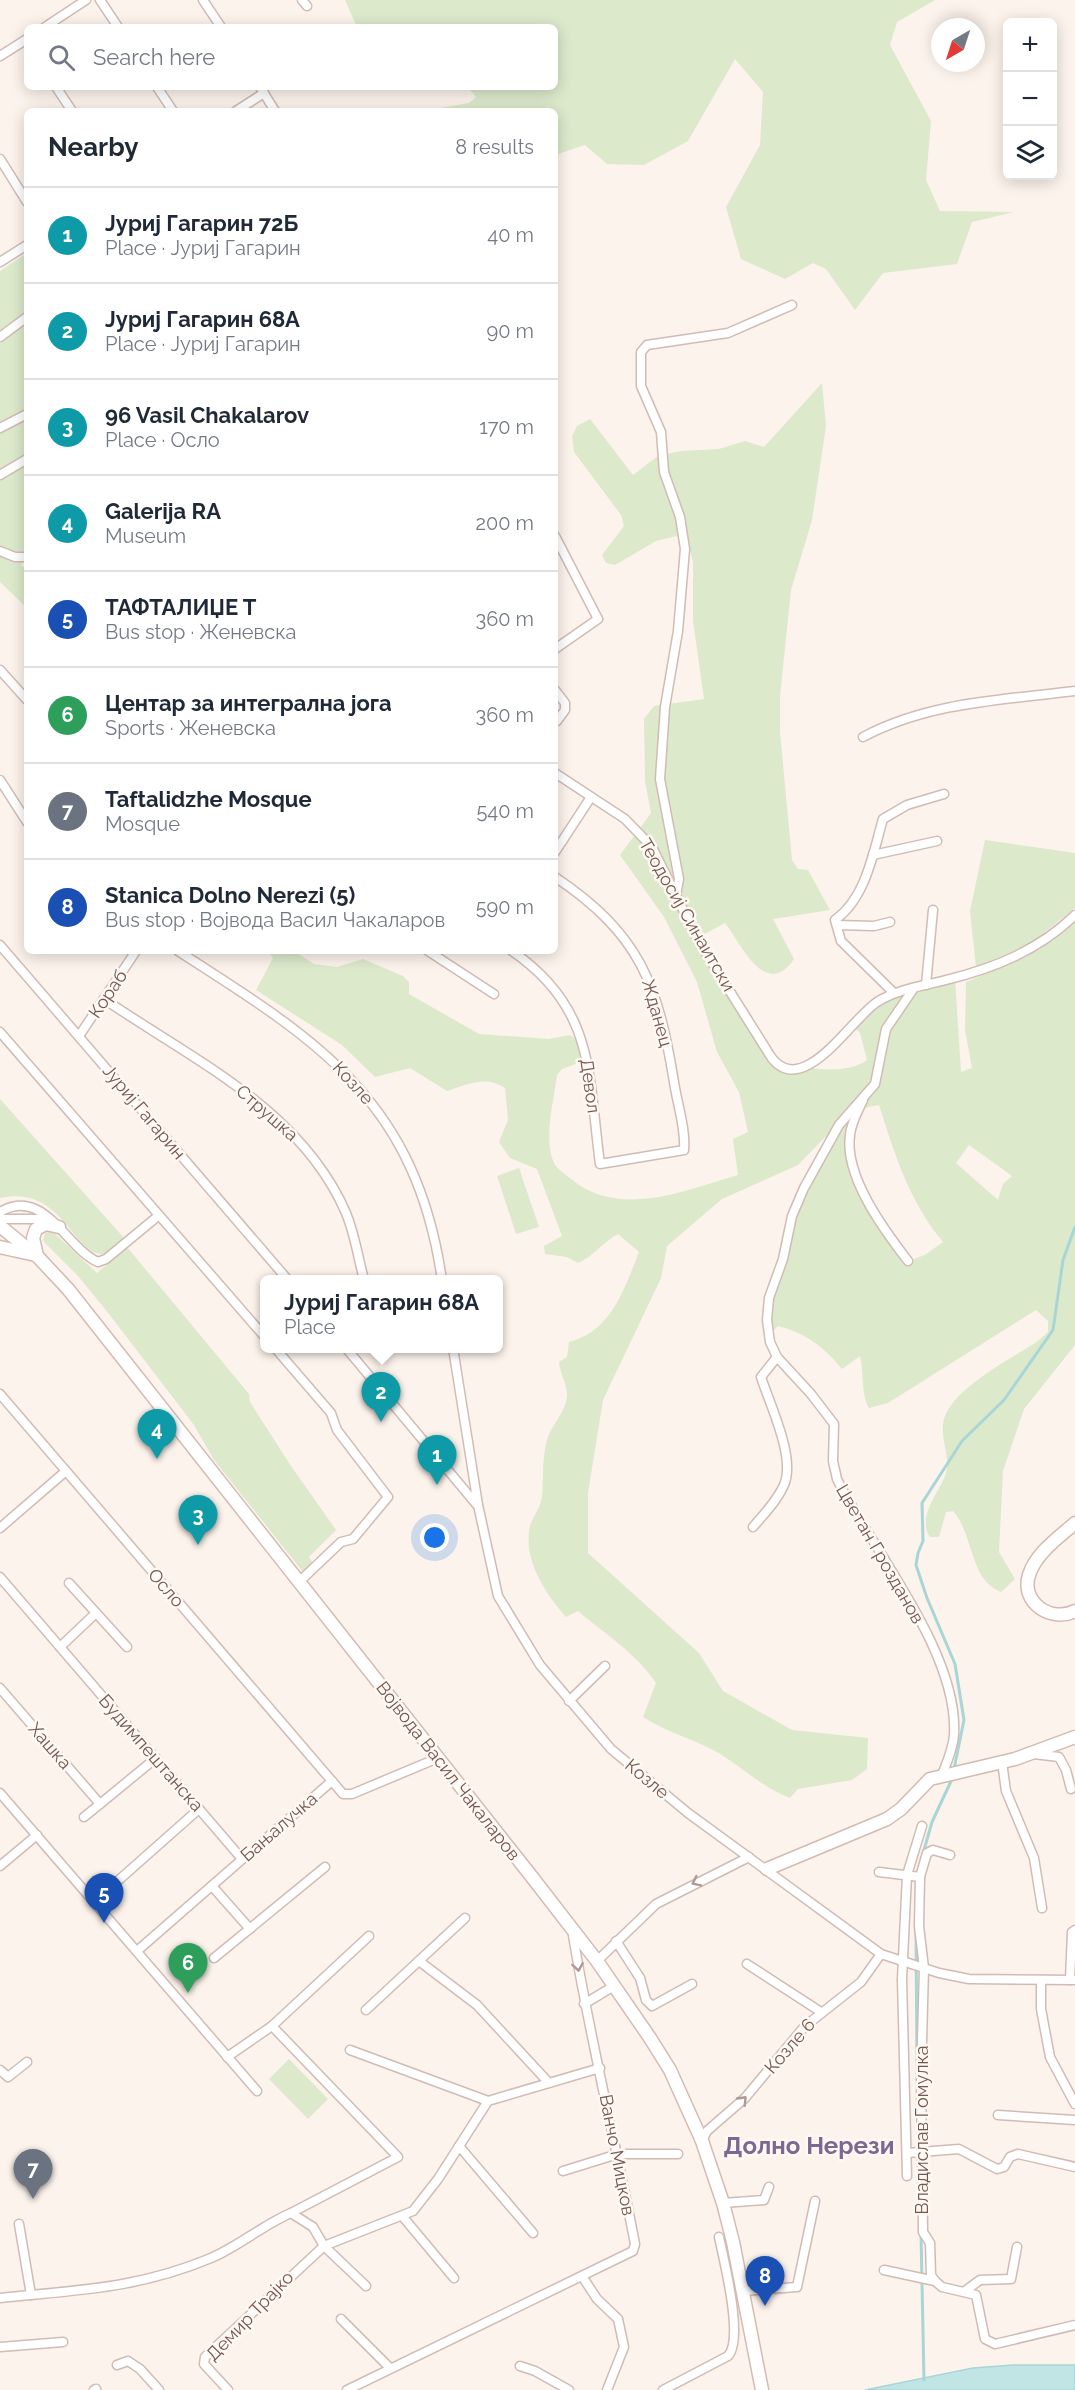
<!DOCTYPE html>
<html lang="en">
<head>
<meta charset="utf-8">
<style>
  :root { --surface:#fff; --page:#f6f6f7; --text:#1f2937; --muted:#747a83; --line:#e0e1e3; --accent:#111827 }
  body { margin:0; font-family:Raleway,sans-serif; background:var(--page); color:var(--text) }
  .controls { position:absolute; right:18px; top:18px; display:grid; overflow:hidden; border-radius:9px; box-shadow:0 3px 15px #0003 }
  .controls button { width:54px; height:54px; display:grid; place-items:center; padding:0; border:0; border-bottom:2px solid var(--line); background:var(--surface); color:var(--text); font:30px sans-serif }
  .compass { position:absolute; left:931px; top:18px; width:54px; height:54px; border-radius:50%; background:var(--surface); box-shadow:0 3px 15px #0003; rotate:219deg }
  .you { position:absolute; left:435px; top:1538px; width:21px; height:21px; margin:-15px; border:4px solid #fff; border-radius:50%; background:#1a73e8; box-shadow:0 0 0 9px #1a73e833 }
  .badge { display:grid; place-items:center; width:39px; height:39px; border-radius:50%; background:var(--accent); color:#fff; font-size:20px; font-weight:700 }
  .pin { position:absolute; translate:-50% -50px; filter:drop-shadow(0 2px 3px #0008) }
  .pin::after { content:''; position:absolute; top:32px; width:21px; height:18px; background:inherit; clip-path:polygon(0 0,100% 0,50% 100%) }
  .popup { position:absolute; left:260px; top:1275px; width:243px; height:78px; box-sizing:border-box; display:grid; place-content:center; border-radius:9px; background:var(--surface); filter:drop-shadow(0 2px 4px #0005); font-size:20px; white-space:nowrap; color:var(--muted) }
  .popup b { font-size:22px; color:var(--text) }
  .popup::after { content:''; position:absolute; left:50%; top:100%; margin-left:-12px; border:12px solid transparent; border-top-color:var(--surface) }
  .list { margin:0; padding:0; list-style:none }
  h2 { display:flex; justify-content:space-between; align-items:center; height:78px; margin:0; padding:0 24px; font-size:26px }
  h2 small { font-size:20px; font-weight:400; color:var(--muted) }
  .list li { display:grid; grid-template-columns:39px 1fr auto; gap:18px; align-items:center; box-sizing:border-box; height:96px; padding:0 24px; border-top:2px solid var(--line) }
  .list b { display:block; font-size:22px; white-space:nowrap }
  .list p { margin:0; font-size:20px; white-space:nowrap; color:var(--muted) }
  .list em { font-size:20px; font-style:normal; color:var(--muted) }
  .icon { flex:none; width:33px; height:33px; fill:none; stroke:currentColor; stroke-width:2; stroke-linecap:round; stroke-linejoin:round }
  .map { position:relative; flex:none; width:1075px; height:2390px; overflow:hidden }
  .search { position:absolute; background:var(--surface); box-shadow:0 3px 15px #0003; left:24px; top:24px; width:534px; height:66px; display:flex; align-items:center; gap:15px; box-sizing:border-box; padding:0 21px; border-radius:9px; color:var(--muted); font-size:22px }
  .panel { position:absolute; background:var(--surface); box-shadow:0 3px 15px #0003; left:24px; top:108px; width:534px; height:846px; border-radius:9px }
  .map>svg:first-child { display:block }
  .green { fill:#dce9cb; fill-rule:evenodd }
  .water { fill:#c1e5e4; stroke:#a8d6d6; stroke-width:1.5 }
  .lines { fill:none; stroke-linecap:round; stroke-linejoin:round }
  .stream { stroke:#a8d6d6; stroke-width:3 }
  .street-casing { stroke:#d0bcb4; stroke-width:11 }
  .secondary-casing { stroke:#d3bbb2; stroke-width:15 }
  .street { stroke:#fff; stroke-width:8 }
  .secondary { stroke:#fff; stroke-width:12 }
  .oneway { stroke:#ad9a95 }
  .labels { text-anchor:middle; stroke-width:5; stroke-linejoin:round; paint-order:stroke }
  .street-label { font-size:18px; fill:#76574f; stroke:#fef8f3 }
  .district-label { font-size:24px; font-weight:bold; fill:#7c6891; stroke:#fef8f3 }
</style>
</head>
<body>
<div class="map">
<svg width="1075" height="2390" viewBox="0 0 1075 2390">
  <rect width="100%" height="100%" fill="#fcf3ec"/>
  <g class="green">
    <polygon points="345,0 935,0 897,22 890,45 931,121 926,180 940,211 1014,212 972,222 957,264 883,273 855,310 826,269 813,263 785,279 741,259 726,207 760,145 763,92 735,59 688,141 644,165 607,164 585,145 555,155 555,111 423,111 469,103 476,97 468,87 555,87 555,27 357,27"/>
    <polygon points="27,253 27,552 21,566 27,568 27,608 0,582 0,271"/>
    <path d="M822 383 826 426 812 520 791 590 780 696V732L792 860 798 869 808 870 830 910 773 919 794 959C765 1001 741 943 725 923L697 938 777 1065C804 1066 844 1077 867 1060L860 1033 854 1027 875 1004 955 978 961 1072 972 1068 965 1030 966 982 1028 956 1075 920V1345L1024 1409 1003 1471 999 1552 1015 1579 1001 1592C969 1580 974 1534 953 1511L946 1512 939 1537H930C916 1517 940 1492 946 1473 951 1457 939 1437 944 1419 954 1387 1011 1359 1038 1341L1048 1332V1321L1036 1310 888 1403 869 1408C861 1394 864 1373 860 1356L842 1369C825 1348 806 1333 778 1326L769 1335 767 1320 785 1241 832 1130 798 1165 722 1199 667 1246 661 1278 603 1400 588 1493V1553L699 1653 723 1691 792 1730 868 1738 867 1769 852 1780 798 1789 790 1798C758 1785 743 1767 715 1751 691 1738 666 1732 643 1717L656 1683C635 1652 606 1635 578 1611L566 1617C546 1594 525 1563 529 1531 530 1520 540 1510 542 1497 544 1475 541 1456 549 1434 555 1422 565 1411 567 1397 568 1387 560 1373 559 1362L567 1357 569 1342C612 1331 624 1289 639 1252L618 1234C603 1242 593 1257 578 1263L567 1257 545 1254 544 1246 562 1236 537 1169 510 1158 499 1142 508 1120 505 1088C486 1075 467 1084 447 1091L410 1068 375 1077 342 1045 256 990 273 958 268 951H294L314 964 337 967 363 959 403 976 409 982V994L479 1034 549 1039 570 1035 578 1041 581 1062 562 1069 557 1075C554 1100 543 1139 554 1163 556 1168 565 1174 570 1178 618 1220 686 1190 738 1175L733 1139 748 1132 739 1092 717 1052 697 982 664 917 620 855 651 813 645 781 644 719 654 706 704 699 693 621V562L688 543 677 536 656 541 615 565 606 563 602 555 624 526 621 515 574 452 572 436 577 426 590 419 633 475 658 456 681 451 719 449 745 441 764 447ZM879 1105C895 1155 909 1201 943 1242L925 1255 908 1261C879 1213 836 1168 858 1109ZM969 1145 1012 1176 1003 1184 998 1200 956 1163Z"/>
    <polygon points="985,840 1075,853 1075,908 1030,944 976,967 970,911"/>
    <path d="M0 1099 124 1238 105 1254C72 1257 64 1184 0 1198Z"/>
    <polygon points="519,1168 539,1227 516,1234 497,1176"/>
    <polygon points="52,1231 97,1273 127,1247 249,1394 250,1402 291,1466 336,1530 309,1557 313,1563 303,1572 214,1460 194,1425 109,1314 78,1276 43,1241 45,1233"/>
    <polygon points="289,2059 328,2099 308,2119 269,2079"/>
  </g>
  <polygon class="water" points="1013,2365 1075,2365 1075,2390 865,2390 973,2368"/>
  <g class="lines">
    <g class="stream">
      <polyline points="954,1769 964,1720 955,1664 927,1598 916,1565 918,1553 923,1541 922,1503 962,1441 1004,1400 1053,1330 1063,1260 1075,1227"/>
      <polyline points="918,1871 932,1822 952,1779"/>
      <polyline points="916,1928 917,2068"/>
      <polyline points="921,2234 924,2380"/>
    </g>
    <g class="street-casing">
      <g id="street">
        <polyline points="100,0 118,27"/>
        <polyline points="203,0 221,27"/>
        <polyline points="302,0 307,6"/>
        <polyline points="45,27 86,0"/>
        <polyline points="0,56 27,39"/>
        <polyline points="56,87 72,111"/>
        <polyline points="157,87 173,111"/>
        <polyline points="260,87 275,111"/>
        <polyline points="236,111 264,93"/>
        <polyline points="0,159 27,202"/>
        <polyline points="0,262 27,245"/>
        <polyline points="0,337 27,317"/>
        <polyline points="0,428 27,414"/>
        <polyline points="0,475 27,459"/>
        <polyline points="555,536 598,619 555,649"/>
        <polyline points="0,551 15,557 27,557"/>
        <polyline points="0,670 27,700"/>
        <polyline points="555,690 565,703 565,710 557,721"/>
        <path d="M863 737C929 702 1002 700 1075 691"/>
        <path d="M555 773 625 819 652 847 699 942 771 1057C803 1100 851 1019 877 1002 898 989 923 986 946 980 995 968 1039 950 1075 915"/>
        <polyline points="0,780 27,822"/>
        <polyline points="555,852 591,797"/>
        <polyline points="873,855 937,841"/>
        <polyline points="676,895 679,879 660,779 665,707 678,631 685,549 680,517 664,472 661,432 641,386 641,352 647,345 728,333 792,305"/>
        <polyline points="837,925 874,926 890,922"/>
        <polyline points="0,945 288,1280"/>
        <path d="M178 951C319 1041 416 1101 442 1280"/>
        <polyline points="428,951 494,994"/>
        <path d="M512 951C595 1008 588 1074 600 1164L684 1150C686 1129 677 1103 674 1082 658 984 640 934 555 877"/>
        <polyline points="926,985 933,910"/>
        <path d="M893 992 841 941 835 920C866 898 873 853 883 819L907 805 944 794"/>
        <path d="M104 999C193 1060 301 1109 346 1213 355 1235 358 1257 364 1280"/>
        <polyline points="0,1032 264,1336"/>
        <polyline points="79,1036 136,951"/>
        <path d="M863 1100C858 1111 851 1123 850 1135 844 1176 884 1230 908 1261"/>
        <path d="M0 1212C44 1186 66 1248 98 1262L106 1259 158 1216"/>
        <polyline points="0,1219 48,1219"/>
        <polyline points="275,1348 331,1413 337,1430 388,1497 353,1539 341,1542 299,1582"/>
        <polyline points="346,1348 477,1505"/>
        <polyline points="453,1348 478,1505 498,1596 540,1665 611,1749 688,1813 881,1954 939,1973 969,1979 1075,1980"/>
        <polyline points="777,1357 770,1342 767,1320 769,1298 783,1259 792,1216 804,1188 839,1125 875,1084 886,1029 914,988"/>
        <polyline points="0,1394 343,1794 352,1794 438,1758"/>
        <path d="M753 1527C764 1514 777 1501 784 1485 796 1458 770 1405 761 1377L777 1357 811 1394 834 1424 833 1461 837 1479C873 1551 959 1653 954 1735 953 1749 947 1762 942 1775"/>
        <polyline points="0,1528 66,1471"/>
        <polyline points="0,1577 242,1859"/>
        <polyline points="69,1583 127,1647"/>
        <polyline points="60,1647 96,1613"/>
        <polyline points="0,1688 100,1804 156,1758"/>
        <polyline points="569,1701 605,1666"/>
        <polyline points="1034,1754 1059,1757 1066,1770 1071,1789"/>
        <polyline points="1002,1762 1006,1791 1034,1858 1042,1908"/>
        <polyline points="0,1793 257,2091"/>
        <polyline points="84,1817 100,1804"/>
        <polyline points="950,1855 933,1850 927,1853 920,1877 919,1926 924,1968 921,2078 923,2232 930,2243 931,2275 935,2281 942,2287 976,2295 985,2339 995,2344 1075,2325"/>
        <polyline points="0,1866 37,1835"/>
        <polyline points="879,1872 920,1877"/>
        <polyline points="212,1886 250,1929"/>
        <polyline points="94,1902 199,1809"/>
        <polyline points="616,1941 640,1978 646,2000 652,2006 692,1984"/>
        <polyline points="137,1951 332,1781"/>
        <polyline points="214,1958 325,1867"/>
        <polyline points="419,1961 477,2005 549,2083"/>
        <polyline points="597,1961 656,1904 749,1857"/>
        <polyline points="747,1964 821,2012"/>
        <polyline points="1041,1980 1041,2009 1050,2057 1075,2104"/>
        <polyline points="1070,1980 1072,1932 1075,1930"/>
        <polyline points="584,2004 614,1986"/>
        <polyline points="366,2010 465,1918"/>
        <polyline points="272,2026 398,2157 291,2213"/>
        <polyline points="350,2050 488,2101"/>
        <polyline points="227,2057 272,2026 369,1936"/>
        <polyline points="0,2070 8,2077 27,2062"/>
        <polyline points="998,2115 1075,2120"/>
        <polyline points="702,2141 707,2131 745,2098 804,2027 861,1982 881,1954"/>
        <polyline points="459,2146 533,2233"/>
        <polyline points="907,2153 959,2149 997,2169 1004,2167 1010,2157 1018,2154 1075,2167"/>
        <polyline points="563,2171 618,2154 678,2154"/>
        <polyline points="907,2176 902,1979 907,1875 922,1826"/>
        <polyline points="723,2203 764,2200 769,2187"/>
        <polyline points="403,2217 454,2278"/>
        <polyline points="19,2224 31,2295"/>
        <polyline points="884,2270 935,2281"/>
        <polyline points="582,2276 597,2299 618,2319 624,2347 607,2390"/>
        <polyline points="742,2291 797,2287 815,2201"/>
        <polyline points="965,2291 980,2280 1011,2279 1017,2247"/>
        <path d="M0 2298C77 2290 137 2289 211 2258 239 2246 263 2225 291 2213L313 2227 324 2246 366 2286"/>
        <polyline points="341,2319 390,2368"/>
        <polyline points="0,2347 63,2342"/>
        <polyline points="117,2365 128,2361 140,2369 159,2390"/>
        <polyline points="520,2366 535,2371 569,2390"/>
        <polyline points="94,2390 96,2389"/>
        <polyline points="228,2390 204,2364 205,2357 324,2246 413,2211 438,2179 488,2101 600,2068"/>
        <path d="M347 2390 633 2251 635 2244C615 2139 589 2035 572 1929"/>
        <path d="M663 2390 728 2356C744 2339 724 2261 719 2237"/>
      </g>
    </g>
    <g class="secondary-casing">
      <g id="secondary">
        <polyline points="0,1226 38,1257 68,1289 532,1877 597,1961 650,2038 670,2070 702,2141 723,2203 733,2242 762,2390"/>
        <polyline points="0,1247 31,1254"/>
        <polyline points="37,1256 33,1238 36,1229 46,1224 59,1227"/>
        <path d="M1075 1523C1058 1538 1036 1553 1029 1575 1020 1603 1052 1623 1075 1611"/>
        <polyline points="767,1869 887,1819 901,1809 930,1779 1015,1759 1075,1737"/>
      </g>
    </g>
    <use href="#street" class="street"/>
    <use href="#secondary" class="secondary"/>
  </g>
  <defs><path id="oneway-chevron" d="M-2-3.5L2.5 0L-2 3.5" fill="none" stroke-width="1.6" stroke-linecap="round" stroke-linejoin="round" transform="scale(1.5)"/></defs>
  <g class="oneway">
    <use href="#oneway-chevron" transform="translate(696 1882) rotate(154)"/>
    <use href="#oneway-chevron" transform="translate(578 1967) rotate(81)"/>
    <use href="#oneway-chevron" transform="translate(743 2100) rotate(-46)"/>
  </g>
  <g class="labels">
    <g class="street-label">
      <text transform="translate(687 915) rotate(60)" y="6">Теодосиј Синаитски</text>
      <text transform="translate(108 994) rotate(-56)" y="6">Кораб</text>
      <text transform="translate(657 1013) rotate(74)" y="6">Жданец</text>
      <text transform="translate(353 1083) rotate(48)" y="6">Козле</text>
      <text transform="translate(590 1086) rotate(82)" y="6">Девол</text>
      <text transform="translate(144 1112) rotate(50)" y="6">Јуриј Гагарин</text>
      <text transform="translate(267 1113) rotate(41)" y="6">Струшка</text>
      <text transform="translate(880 1554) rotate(60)" y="6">Цветан Грозданов</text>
      <text transform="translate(166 1588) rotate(49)" y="6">Осло</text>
      <text transform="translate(50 1746) rotate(49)" y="6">Хашка</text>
      <text transform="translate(151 1753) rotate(49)" y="6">Будимпештанска</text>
      <text transform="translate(448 1771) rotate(52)" y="6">Војвода Васил Чакаларов</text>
      <text transform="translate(647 1779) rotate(40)" y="6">Козле</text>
      <text transform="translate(279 1827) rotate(-41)" y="6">Бањалучка</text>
      <text transform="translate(790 2046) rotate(-49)" y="6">Козле 6</text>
      <text transform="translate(922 2130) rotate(-90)" y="6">Владислав Гомулка</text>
      <text transform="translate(617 2155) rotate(79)" y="6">Ванчо Мицков</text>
      <text transform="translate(250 2316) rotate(-46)" y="6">Демир Трајко</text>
    </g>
    <g class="district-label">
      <text x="809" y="2154">Долно Нерези</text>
    </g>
  </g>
</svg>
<div class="controls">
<button>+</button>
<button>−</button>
<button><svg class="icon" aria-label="layers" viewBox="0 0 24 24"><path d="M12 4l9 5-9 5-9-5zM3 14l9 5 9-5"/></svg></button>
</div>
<svg class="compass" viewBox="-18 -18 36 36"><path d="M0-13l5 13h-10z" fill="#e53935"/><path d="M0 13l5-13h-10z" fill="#747a83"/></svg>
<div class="you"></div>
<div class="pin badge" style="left:437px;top:1485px;background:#0f9aa8">1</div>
<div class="pin badge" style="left:381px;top:1422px;background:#0f9aa8">2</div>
<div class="popup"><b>Јуриј Гагарин 68А</b>Place</div>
<div class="pin badge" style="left:198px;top:1545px;background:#0f9aa8">3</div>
<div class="pin badge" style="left:157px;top:1459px;background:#0f9aa8">4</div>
<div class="pin badge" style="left:104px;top:1923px;background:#1a4fb4">5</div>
<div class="pin badge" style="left:188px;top:1993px;background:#2e9e5b">6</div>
<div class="pin badge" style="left:33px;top:2199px;background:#6b7280">7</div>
<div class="pin badge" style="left:765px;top:2306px;background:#1a4fb4">8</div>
<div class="search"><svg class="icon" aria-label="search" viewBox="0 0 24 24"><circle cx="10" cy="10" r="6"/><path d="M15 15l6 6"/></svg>Search here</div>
<section class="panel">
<h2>Nearby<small>8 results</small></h2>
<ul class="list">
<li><span class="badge" style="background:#0f9aa8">1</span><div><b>Јуриј Гагарин 72Б</b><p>Place · Јуриј Гагарин</p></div><em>40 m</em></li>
<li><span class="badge" style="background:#0f9aa8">2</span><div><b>Јуриј Гагарин 68А</b><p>Place · Јуриј Гагарин</p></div><em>90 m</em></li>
<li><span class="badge" style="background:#0f9aa8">3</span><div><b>96 Vasil Chakalarov</b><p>Place · Осло</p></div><em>170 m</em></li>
<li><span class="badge" style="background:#0f9aa8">4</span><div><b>Galerija RA</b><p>Museum</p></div><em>200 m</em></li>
<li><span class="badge" style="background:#1a4fb4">5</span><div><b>ТАФТАЛИЏЕ Т</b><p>Bus stop · Женевска</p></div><em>360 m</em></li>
<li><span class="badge" style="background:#2e9e5b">6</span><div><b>Центар за интегрална јога</b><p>Sports · Женевска</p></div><em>360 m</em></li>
<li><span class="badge" style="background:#6b7280">7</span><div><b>Taftalidzhe Mosque</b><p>Mosque</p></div><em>540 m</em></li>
<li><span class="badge" style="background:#1a4fb4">8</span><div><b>Stanica Dolno Nerezi (5)</b><p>Bus stop · Војвода Васил Чакаларов</p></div><em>590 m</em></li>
</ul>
</section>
</div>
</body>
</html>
